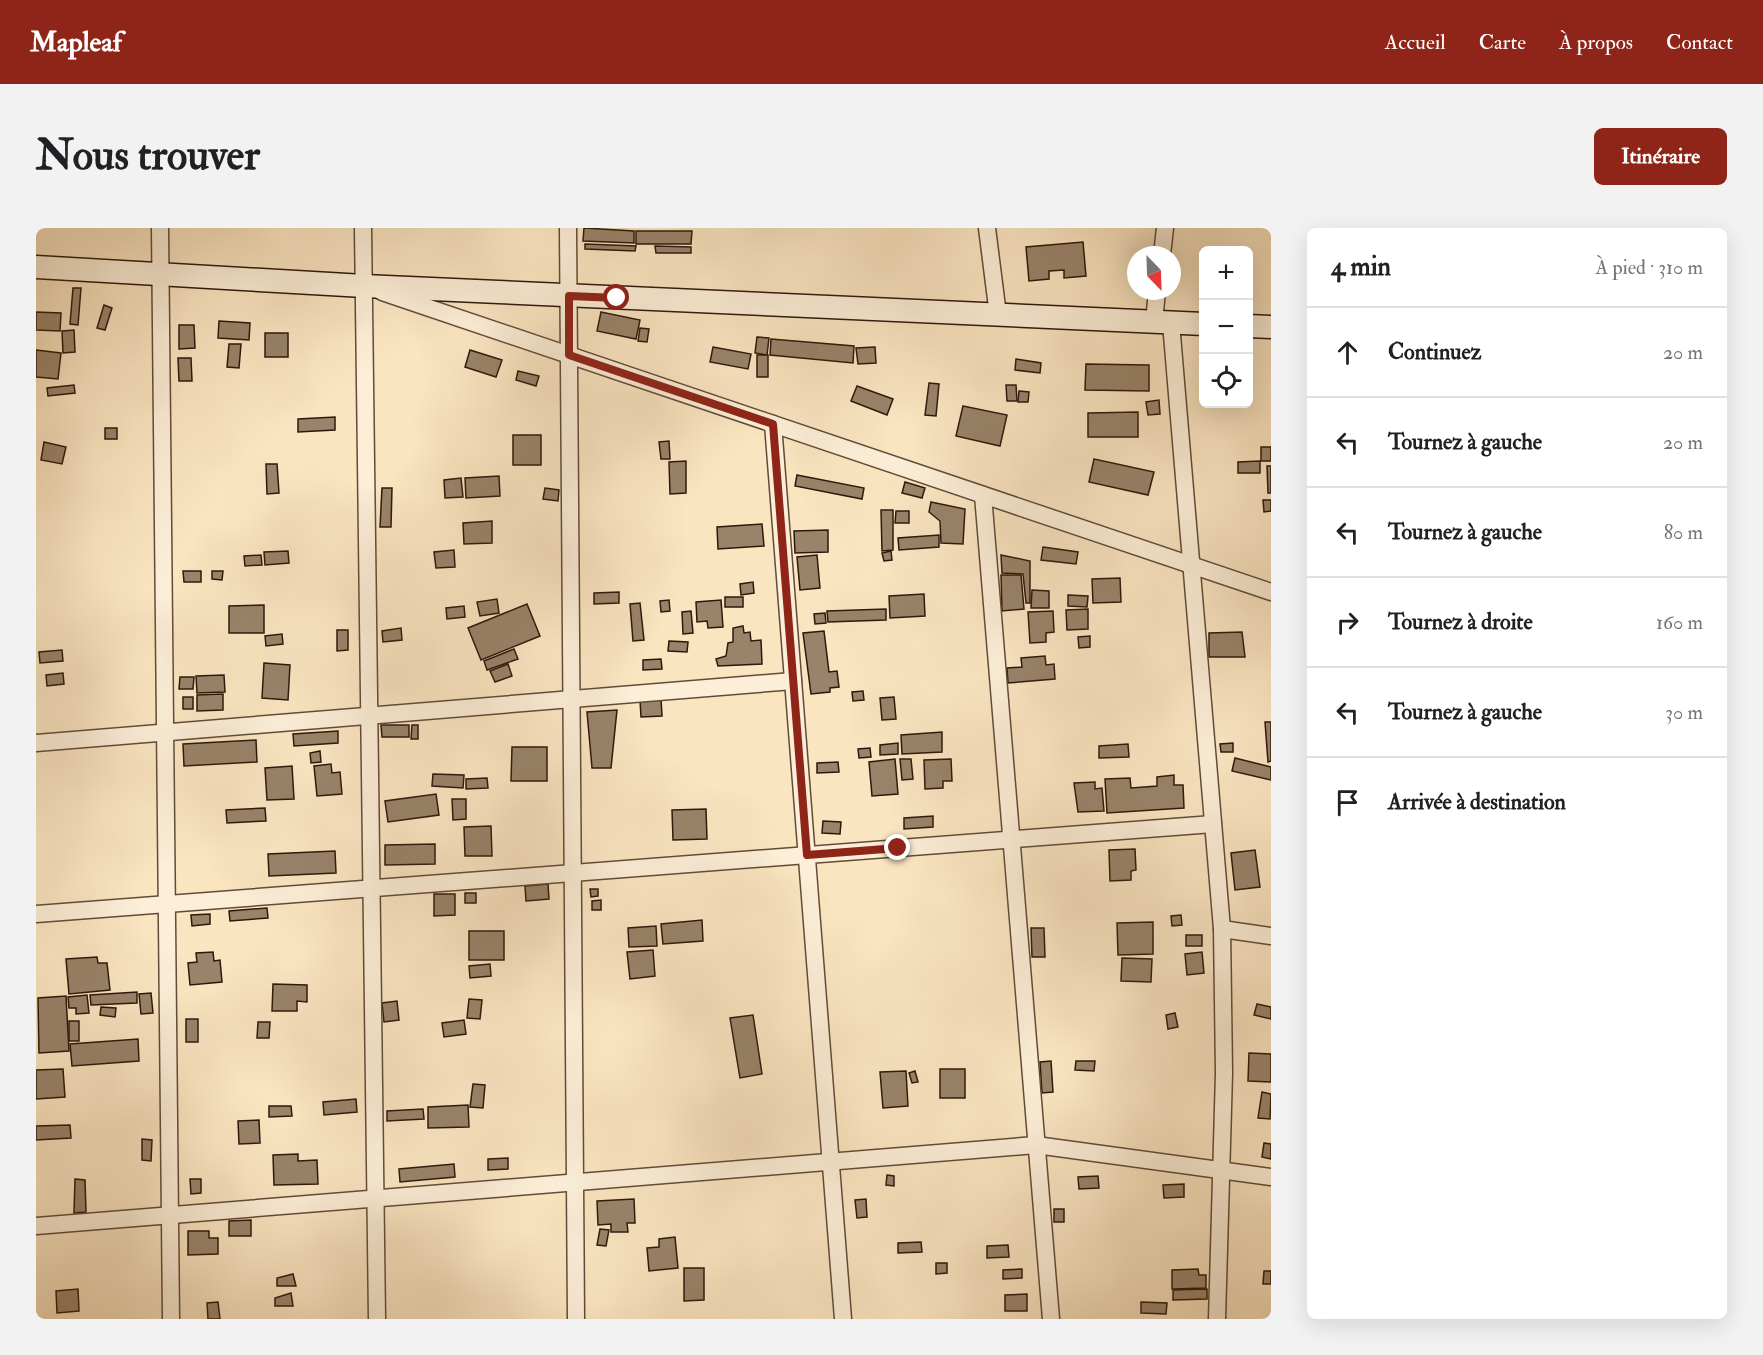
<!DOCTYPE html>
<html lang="fr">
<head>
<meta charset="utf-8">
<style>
  :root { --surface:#fff; --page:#f2f2f2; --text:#202124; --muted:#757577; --line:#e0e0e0; --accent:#8f2418 }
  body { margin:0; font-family:"IM FELL Double Pica",serif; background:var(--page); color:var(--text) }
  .controls { position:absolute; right:18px; top:18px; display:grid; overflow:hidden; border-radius:9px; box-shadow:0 6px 24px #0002 }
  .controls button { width:54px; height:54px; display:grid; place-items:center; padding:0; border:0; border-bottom:2px solid var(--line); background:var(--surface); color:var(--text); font:30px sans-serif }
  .compass { position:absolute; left:1091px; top:18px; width:54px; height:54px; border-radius:50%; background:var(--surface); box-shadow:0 6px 24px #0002; rotate:157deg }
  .stop { position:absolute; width:18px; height:18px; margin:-14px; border:4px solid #8f2418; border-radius:50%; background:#fff }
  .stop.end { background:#8f2418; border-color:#fff; box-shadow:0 2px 6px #0008 }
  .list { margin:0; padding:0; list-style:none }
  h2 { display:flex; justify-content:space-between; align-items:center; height:78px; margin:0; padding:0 24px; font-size:26px }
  h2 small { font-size:20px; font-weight:400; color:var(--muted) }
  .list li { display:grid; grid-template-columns:39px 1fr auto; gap:18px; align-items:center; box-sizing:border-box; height:90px; padding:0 24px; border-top:2px solid var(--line) }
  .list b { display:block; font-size:22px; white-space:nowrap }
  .list em { font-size:20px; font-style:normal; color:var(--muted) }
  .icon { flex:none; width:33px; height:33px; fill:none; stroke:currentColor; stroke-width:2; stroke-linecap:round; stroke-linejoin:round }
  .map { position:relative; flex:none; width:1235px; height:1091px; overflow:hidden; border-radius:9px }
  header { display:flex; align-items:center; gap:36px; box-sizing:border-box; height:84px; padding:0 30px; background:var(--accent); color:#fff }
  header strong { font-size:28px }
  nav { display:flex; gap:33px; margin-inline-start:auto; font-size:21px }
  .intro { display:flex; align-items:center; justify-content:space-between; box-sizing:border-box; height:144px; padding:0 36px }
  h1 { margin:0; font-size:42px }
  .button { padding:15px 27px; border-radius:9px; background:var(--accent); color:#fff; font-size:21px; font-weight:700 }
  main { display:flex; gap:36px; padding:0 36px }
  aside { flex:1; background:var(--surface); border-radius:9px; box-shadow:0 6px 24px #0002 }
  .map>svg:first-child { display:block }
  .building { fill:#99836a; stroke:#2f180b; stroke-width:1.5 }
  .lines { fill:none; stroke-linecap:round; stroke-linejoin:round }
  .street-casing { stroke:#624b38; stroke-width:19 }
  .secondary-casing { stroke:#2f180b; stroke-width:25 }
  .street { stroke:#fceed7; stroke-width:16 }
  .secondary { stroke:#fceed7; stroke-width:22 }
  .route { stroke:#8f2418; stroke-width:8 }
</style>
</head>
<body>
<header>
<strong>Mapleaf</strong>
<nav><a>Accueil</a><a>Carte</a><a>À propos</a><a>Contact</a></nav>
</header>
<div class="intro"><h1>Nous trouver</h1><a class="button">Itinéraire</a></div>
<main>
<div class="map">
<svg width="1235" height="1091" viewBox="0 0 1235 1091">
  <rect width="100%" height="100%" fill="#fae5c1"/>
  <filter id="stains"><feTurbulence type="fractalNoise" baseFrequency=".00333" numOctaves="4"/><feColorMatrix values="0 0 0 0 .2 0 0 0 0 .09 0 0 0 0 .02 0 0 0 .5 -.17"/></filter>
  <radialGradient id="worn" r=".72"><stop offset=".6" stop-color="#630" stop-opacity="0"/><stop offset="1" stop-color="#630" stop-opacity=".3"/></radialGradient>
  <g class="building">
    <polygon points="548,0 598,3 598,15 547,13"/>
    <polygon points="600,3 656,3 655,16 600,16"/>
    <polygon points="1047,14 1050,48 1028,50 1028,42 1013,43 1013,51 993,53 990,19"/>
    <polygon points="549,16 600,18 599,23 549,21"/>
    <polygon points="619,18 655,19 655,25 620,25"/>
    <polygon points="37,60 45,60 42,97 34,96"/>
    <polygon points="68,77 76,80 69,102 61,100"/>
    <polygon points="0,84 25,85 24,103 0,102"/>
    <polygon points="565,84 604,92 600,111 561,103"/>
    <polygon points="183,93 214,95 213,112 182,110"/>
    <polygon points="143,97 158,97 159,120 143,121"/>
    <polygon points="604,100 613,101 611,114 602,113"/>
    <polygon points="38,102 39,124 27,125 26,103"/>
    <rect x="229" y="105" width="23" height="24"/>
    <polygon points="721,109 733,110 731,127 719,125"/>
    <polygon points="735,111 818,118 817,135 734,127"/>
    <polygon points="193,116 205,116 203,140 191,139"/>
    <polygon points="677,119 715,126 712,141 674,134"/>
    <polygon points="839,119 840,135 822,136 820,120"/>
    <polygon points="0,122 25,125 22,151 0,149"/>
    <polygon points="434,122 466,132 460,149 429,139"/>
    <rect x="721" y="127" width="11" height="22"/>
    <polygon points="142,130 155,130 156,153 143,153"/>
    <polygon points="980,131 1005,135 1004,145 979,142"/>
    <polygon points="1050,136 1113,137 1113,163 1049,162"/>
    <polygon points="482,143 503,148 500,158 480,152"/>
    <polygon points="893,155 903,156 900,188 889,187"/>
    <polygon points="38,157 39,165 12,168 11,160"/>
    <polygon points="970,157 980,157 981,173 971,173"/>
    <polygon points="821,158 857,171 851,187 815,173"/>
    <polygon points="983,163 993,164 992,174 982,174"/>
    <polygon points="1123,172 1124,186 1112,187 1110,174"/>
    <polygon points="927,178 971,187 964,218 920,208"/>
    <polygon points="1102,184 1102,209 1052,209 1052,185"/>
    <polygon points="299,189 299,202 262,204 262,191"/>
    <rect x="69" y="200" width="12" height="11"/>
    <rect x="477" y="207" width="28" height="30"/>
    <polygon points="633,213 634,231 625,231 623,214"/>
    <polygon points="8,214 30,219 26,236 5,232"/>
    <rect x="1225" y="219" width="10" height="14"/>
    <polygon points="1058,231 1118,244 1112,267 1053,254"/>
    <polygon points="650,233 650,265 634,266 633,234"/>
    <polygon points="1224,233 1224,245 1202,245 1202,234"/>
    <polygon points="230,236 241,236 243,265 231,266"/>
    <polygon points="1231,238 1235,238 1235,265 1232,265"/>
    <polygon points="761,247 828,260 826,271 759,258"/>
    <polygon points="463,248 464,268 430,270 429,250"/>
    <polygon points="425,250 427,269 409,270 408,252"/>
    <polygon points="869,254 889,260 886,270 866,265"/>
    <polygon points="346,260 356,260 355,299 344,299"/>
    <polygon points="509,260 523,262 522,273 507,271"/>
    <polygon points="1227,272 1235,272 1235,283 1228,284"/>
    <polygon points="895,274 929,281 927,316 905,315 904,293 893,284"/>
    <polygon points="845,282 857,282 857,322 846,323"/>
    <polygon points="860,283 873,283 873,295 859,295"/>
    <polygon points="456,293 456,315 428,316 427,295"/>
    <polygon points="726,296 728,318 682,321 681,299"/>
    <polygon points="792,302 792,324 759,325 758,303"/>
    <polygon points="903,307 903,319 863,322 862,310"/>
    <polygon points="1007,319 1042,324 1040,336 1005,332"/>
    <polygon points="418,322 419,339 400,340 398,324"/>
    <polygon points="252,323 253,335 229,337 228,324"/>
    <polygon points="855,323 856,332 848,333 846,325"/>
    <polygon points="225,327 226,337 209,338 208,328"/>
    <polygon points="781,327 784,360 764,362 761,329"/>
    <polygon points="965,327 994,333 994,375 990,375 987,346 966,345"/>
    <polygon points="147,343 165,343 165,354 148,354"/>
    <polygon points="176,343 187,343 186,352 176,351"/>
    <polygon points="965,347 985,347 988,381 966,383"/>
    <polygon points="1084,350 1085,374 1057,375 1056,351"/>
    <polygon points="717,354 718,365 705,367 704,356"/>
    <polygon points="996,362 1013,363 1013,380 995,380"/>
    <polygon points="583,364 583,375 558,376 558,365"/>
    <polygon points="888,366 889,388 854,390 853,368"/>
    <polygon points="1032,367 1052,368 1051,379 1032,378"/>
    <rect x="689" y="369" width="18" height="10"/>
    <polygon points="461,371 463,385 444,388 441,374"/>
    <polygon points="633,372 634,383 625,384 624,373"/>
    <polygon points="685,372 687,399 672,400 671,393 661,394 660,374"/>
    <polygon points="604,375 608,412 597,413 594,376"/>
    <polygon points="491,376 504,408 445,432 432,400"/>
    <polygon points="228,377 228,405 193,405 193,378"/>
    <polygon points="428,378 429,389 411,391 410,380"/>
    <polygon points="850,381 850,392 792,394 791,383"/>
    <polygon points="1052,381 1052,401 1031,402 1030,382"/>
    <polygon points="655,383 657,405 647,406 646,384"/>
    <polygon points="1017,383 1018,404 1010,405 1010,414 994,415 992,384"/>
    <polygon points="789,385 790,395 779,396 778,386"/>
    <polygon points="707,398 708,405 714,404 715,413 725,412 726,436 682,438 680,431 690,428 692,415 697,414 697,400"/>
    <polygon points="365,400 366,412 347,414 346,403"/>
    <polygon points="301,402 312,402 312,422 301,423"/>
    <polygon points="788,403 793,444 801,443 803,459 794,460 794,464 775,466 767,405"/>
    <polygon points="1206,404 1209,429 1173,429 1173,405"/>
    <polygon points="246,406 247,416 230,418 229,408"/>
    <polygon points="1054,408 1054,419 1043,420 1042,409"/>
    <polygon points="633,413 652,414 651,424 632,423"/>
    <polygon points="478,421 482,431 451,442 448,433"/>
    <polygon points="26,422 27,433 4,435 3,424"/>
    <polygon points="1009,428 1010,437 1018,436 1019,451 972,455 971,440 986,439 985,430"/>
    <polygon points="625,431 626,441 607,442 607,432"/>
    <polygon points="228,435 254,437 252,472 226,470"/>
    <polygon points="472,436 476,448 459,454 454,443"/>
    <polygon points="27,445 28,456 11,458 10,447"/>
    <polygon points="188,447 189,464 161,465 160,448"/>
    <polygon points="144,449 158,449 157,461 143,461"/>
    <polygon points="827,463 828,472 817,473 816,464"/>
    <polygon points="187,466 187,482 161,483 161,467"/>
    <rect x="147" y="469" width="10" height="12"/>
    <polygon points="858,469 860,491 846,492 844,470"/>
    <polygon points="625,471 626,488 605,489 604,472"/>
    <polygon points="581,482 575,540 556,540 551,484"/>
    <polygon points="1229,494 1235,494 1235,533 1232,534"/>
    <polygon points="345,497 373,497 373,509 346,509"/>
    <polygon points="376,497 382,497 382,511 375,511"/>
    <polygon points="302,503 302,515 258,518 257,506"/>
    <polygon points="906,504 906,524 866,526 865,507"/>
    <polygon points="220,512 221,534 148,538 147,516"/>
    <polygon points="862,515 862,526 844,527 844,517"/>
    <polygon points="1197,515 1197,524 1185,524 1184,516"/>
    <polygon points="1092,516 1093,529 1063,530 1063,518"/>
    <polygon points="476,519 511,519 511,553 475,553"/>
    <polygon points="834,520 835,529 823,530 822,521"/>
    <polygon points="284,523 285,534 275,535 274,525"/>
    <polygon points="1199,530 1235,539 1235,552 1196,543"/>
    <polygon points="859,531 862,566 836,568 833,534"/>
    <polygon points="864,531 875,531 877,551 866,552"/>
    <polygon points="915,531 916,553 907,553 907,560 889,561 888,532"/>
    <polygon points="802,534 803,544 781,545 781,535"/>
    <polygon points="295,536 296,545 304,544 306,566 281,568 278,538"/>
    <polygon points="256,538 258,571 231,572 229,540"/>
    <polygon points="397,546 428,547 427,560 396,558"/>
    <polygon points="1138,547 1138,557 1147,557 1148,580 1071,585 1069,551 1094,550 1095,560 1121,558 1121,549"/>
    <polygon points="451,550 452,560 430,561 430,551"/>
    <polygon points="1059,554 1059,561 1066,560 1068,583 1042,584 1038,555"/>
    <polygon points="400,566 403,587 352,594 349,573"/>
    <polygon points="416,571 430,571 430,591 417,592"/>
    <polygon points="229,580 230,593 191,595 190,582"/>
    <polygon points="670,581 671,611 637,612 636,582"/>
    <polygon points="897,588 897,599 868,601 868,590"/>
    <polygon points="787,593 805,594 804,606 786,605"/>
    <polygon points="455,598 456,628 429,628 428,599"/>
    <polygon points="399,616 399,636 349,637 349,617"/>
    <polygon points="1099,621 1100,642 1095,643 1095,652 1074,653 1073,622"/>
    <polygon points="1219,622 1224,659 1199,662 1195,625"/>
    <polygon points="299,623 300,645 233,648 232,626"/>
    <polygon points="512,656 513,671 490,673 489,658"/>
    <polygon points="554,661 562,661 562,668 555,669"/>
    <rect x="429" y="665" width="11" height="10"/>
    <polygon points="398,666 419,666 419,687 398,688"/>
    <polygon points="565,672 565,682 556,682 556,673"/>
    <polygon points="231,680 232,690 194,693 193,683"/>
    <polygon points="174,686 174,696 156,698 155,687"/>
    <polygon points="1145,687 1146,697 1136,698 1135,688"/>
    <polygon points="666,692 667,713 627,716 625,696"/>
    <polygon points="1117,694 1117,726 1082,727 1081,695"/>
    <polygon points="620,698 621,718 593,719 592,700"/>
    <polygon points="995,700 1008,700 1009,729 996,729"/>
    <rect x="433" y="703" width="35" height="29"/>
    <rect x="1150" y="707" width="16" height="11"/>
    <polygon points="617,722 619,748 594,751 591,724"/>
    <polygon points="177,724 178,733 184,732 186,754 154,757 152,735 161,734 160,725"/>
    <polygon points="1166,724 1168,745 1151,747 1149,726"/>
    <polygon points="61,729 62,735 71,735 74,762 33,766 30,731"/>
    <polygon points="1086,730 1116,731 1115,754 1085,753"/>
    <polygon points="454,736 455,748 434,750 433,738"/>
    <polygon points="237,756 271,757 271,774 261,773 261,783 236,783"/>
    <polygon points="101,764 101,775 55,777 54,767"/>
    <polygon points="115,765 117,785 105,786 103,766"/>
    <polygon points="51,767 53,785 40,786 40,780 33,780 32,769"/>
    <polygon points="30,768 33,823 3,825 2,770"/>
    <polygon points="433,771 446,772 444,791 431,790"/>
    <polygon points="361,773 363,792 348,794 346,775"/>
    <polygon points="1221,776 1235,779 1235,791 1218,787"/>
    <polygon points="65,779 80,780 79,789 64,787"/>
    <polygon points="1139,785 1142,799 1132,801 1130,787"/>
    <polygon points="717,787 726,846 704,850 694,790"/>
    <rect x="150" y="791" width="12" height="23"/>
    <polygon points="428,792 430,806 408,809 406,795"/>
    <rect x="33" y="793" width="10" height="20"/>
    <polygon points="222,794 234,794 233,810 221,810"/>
    <polygon points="102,811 103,833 36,838 34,816"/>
    <polygon points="1213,825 1235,826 1235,854 1212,853"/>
    <polygon points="1015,833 1017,864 1006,865 1004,834"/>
    <polygon points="1040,833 1059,833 1058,843 1039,842"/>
    <polygon points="27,841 29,869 0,871 0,842"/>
    <rect x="904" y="841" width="25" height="29"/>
    <polygon points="870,843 872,878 847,880 844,844"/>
    <polygon points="879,843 882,854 876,855 873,845"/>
    <polygon points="437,856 449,857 447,880 434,879"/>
    <polygon points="1226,864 1235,866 1234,891 1222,890"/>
    <polygon points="320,871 321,884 288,887 287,874"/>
    <polygon points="432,877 433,899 392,900 392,879"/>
    <polygon points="233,878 255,878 256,888 233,889"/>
    <polygon points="387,881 388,891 351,893 351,883"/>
    <polygon points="223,892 224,915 203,916 202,893"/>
    <polygon points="34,897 35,910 0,912 0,898"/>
    <polygon points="106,911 116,912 115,933 106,932"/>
    <polygon points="1228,915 1235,916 1235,931 1226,929"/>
    <polygon points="262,926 262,933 281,932 282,956 238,957 237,927"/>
    <polygon points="472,930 472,941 452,942 452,931"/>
    <polygon points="418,936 419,949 364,954 363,941"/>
    <polygon points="851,947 858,948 858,958 850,957"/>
    <polygon points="1062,948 1063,960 1043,961 1042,949"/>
    <polygon points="39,951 49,952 50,984 38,985"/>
    <polygon points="154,951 165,951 165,965 155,966"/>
    <polygon points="1148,956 1148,969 1128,970 1127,957"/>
    <polygon points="598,971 599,995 591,995 592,1004 575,1004 575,996 562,997 561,973"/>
    <polygon points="830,971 831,989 821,990 819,972"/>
    <rect x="1018" y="981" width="10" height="13"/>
    <polygon points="215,992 215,1008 193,1008 193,993"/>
    <polygon points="564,1001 573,1002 570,1018 561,1017"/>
    <polygon points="152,1003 173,1003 173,1010 182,1010 182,1026 152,1027"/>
    <polygon points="639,1009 642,1040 613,1043 611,1020 623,1019 623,1011"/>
    <polygon points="885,1014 886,1024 862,1025 862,1015"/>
    <polygon points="972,1017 973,1029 951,1030 951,1018"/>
    <polygon points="900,1035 911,1035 911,1045 900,1046"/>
    <polygon points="648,1040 668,1040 668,1072 648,1073"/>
    <polygon points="986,1041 986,1050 967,1051 967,1042"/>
    <polygon points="1162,1041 1163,1047 1170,1047 1170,1060 1136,1061 1136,1042"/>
    <polygon points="1228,1043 1235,1043 1235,1056 1227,1056"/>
    <polygon points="257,1046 260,1058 241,1058 241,1050"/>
    <polygon points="42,1061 43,1083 21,1085 20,1063"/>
    <polygon points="1171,1061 1171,1071 1137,1072 1137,1062"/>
    <polygon points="255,1065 257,1078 239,1078 239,1070"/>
    <polygon points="991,1066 991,1083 969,1083 969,1067"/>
    <polygon points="182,1074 184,1091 172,1091 171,1075"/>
    <polygon points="1105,1074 1131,1075 1130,1086 1105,1085"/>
  </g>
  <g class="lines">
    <g class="street-casing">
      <g id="street">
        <polyline points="124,0 135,1091"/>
        <polyline points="327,0 341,1091"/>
        <polyline points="532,0 540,1091"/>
        <polyline points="951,0 962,87"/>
        <polyline points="1126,27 1129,0"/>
        <polyline points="346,64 1235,364"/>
        <polyline points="1118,94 1121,63"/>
        <polyline points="1135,95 1186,701 1188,845 1181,1091"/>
        <polyline points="737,196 807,1091"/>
        <polyline points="947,267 1015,1091"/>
        <polyline points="0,515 757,453"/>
        <polyline points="0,686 1177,596"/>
        <polyline points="1186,701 1235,708"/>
        <polyline points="0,998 1000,917 1235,949"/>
      </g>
    </g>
    <g class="secondary-casing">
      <g id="secondary">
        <polyline points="0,39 328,58 1168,96"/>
        <polyline points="1212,98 1235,99"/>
      </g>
    </g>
    <use href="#street" class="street"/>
    <use href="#secondary" class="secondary"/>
  </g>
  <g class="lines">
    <polyline class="route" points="581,70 533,68 533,127 737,196 771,627 862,620"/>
  </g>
  <rect width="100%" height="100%" filter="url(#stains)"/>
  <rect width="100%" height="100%" fill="url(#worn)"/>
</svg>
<div class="controls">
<button>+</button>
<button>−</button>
<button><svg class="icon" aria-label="locate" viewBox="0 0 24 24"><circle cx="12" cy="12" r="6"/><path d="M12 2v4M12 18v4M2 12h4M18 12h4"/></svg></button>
</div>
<svg class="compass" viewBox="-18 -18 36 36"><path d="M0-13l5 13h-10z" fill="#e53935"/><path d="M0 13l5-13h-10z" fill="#757577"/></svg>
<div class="stop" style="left:581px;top:70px"></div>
<div class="stop end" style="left:862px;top:620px"></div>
</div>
<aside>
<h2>4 min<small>À pied · 310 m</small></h2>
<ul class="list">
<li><svg class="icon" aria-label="ahead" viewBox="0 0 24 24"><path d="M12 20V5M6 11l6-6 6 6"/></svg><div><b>Continuez</b></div><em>20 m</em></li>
<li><svg class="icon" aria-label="left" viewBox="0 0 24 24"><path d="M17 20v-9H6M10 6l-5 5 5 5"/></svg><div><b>Tournez à gauche</b></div><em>20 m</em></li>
<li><svg class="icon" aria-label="left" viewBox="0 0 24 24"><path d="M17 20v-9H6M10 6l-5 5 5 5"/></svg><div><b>Tournez à gauche</b></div><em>80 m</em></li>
<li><svg class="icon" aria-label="right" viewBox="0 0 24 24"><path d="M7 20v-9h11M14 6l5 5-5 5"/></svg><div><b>Tournez à droite</b></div><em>160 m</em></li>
<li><svg class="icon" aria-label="left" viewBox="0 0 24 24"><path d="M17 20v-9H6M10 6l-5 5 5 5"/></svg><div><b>Tournez à gauche</b></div><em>30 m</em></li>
<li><svg class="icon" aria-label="arrive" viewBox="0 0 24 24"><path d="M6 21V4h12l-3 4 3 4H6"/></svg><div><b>Arrivée à destination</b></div></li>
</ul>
</aside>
</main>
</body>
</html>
